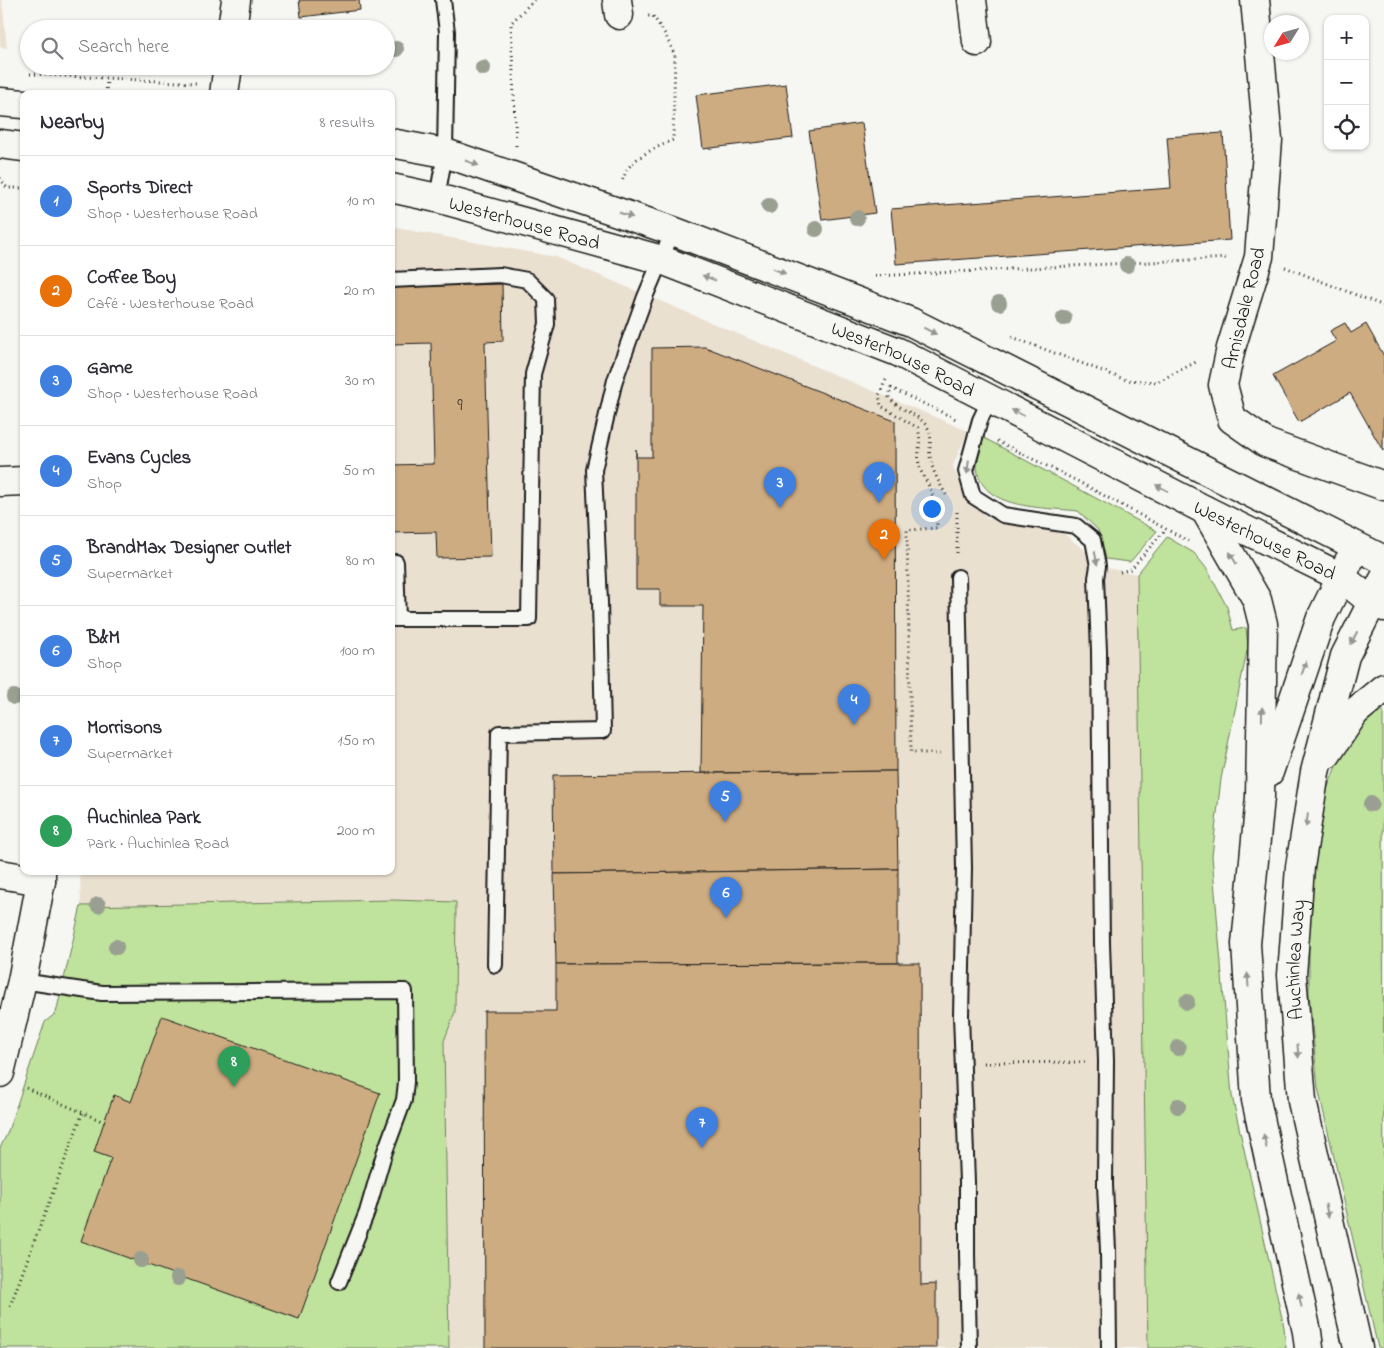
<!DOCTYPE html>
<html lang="en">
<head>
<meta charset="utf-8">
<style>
  :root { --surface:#fff; --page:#f2f2f3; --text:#2b2b33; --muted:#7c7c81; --line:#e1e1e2; --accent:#0f766e }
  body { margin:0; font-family:"Indie Flower",sans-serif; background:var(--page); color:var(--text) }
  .controls { position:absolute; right:15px; top:15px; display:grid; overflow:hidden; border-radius:10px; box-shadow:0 1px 4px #0004 }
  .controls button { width:45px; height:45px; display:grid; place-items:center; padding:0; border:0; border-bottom:1px solid var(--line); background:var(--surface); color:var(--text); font:25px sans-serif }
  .compass { position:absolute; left:1264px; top:15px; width:45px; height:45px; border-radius:50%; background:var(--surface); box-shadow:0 1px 4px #0004; rotate:233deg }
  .you { position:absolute; left:931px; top:508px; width:18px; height:18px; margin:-12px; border:4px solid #fff; border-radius:50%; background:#1a73e8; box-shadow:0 0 0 8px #1a73e833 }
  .badge { display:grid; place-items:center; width:32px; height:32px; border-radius:50%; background:var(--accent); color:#fff; font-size:16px; font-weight:700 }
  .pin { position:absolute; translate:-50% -41px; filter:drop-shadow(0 1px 2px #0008) }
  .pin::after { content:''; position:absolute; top:26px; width:18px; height:15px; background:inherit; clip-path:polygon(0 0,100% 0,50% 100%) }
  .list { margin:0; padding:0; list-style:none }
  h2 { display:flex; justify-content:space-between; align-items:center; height:65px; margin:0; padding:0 20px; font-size:21px }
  h2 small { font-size:16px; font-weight:400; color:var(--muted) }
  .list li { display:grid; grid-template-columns:32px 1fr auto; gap:15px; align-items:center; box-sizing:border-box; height:90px; padding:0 20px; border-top:1px solid var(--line) }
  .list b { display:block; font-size:19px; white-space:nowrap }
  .list p { margin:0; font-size:16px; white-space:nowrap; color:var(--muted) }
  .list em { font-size:16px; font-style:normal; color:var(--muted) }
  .icon { flex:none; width:28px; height:28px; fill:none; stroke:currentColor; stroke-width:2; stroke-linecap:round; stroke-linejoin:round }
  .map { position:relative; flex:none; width:1384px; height:1348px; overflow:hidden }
  .search { position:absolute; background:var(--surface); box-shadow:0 1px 4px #0004; left:20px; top:20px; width:375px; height:55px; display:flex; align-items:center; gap:12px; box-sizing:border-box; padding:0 18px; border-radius:28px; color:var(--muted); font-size:19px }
  .panel { position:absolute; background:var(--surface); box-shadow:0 1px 4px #0004; left:20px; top:90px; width:375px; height:785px; border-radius:10px }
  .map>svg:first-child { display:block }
  .built { fill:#eae0d0 }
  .green { fill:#bfe29c; stroke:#6e7f5c }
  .building { fill:#ceac81; stroke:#1c1c1c }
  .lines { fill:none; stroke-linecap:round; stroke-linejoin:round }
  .lane-casing { stroke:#1c1c1c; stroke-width:18 }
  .street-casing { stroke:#1c1c1c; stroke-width:31 }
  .secondary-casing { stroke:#1c1c1c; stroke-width:31 }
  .path { stroke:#1c1c1c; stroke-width:3; stroke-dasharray:1 4; stroke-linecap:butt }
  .lane { stroke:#f6f6f2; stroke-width:14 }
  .street { stroke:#f6f6f2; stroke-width:28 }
  .secondary { stroke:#f6f6f2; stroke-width:28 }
  .tree { fill:#999f91 }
  .oneway { fill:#949492 }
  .labels { text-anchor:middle; stroke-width:4; stroke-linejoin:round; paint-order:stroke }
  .number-label { font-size:18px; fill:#484035 }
  .street-label { font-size:20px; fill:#1c1c1c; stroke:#f6f6f2 }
</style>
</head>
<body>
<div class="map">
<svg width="1384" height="1348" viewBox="0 0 1384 1348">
  <rect width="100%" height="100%" fill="#f6f6f2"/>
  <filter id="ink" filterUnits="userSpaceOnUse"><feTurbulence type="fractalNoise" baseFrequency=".02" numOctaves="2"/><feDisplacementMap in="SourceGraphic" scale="10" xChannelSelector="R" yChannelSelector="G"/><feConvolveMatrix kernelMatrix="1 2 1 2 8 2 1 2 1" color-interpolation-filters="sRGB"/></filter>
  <g filter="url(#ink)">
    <g class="built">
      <polygon points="0,0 2,0 7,48 0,47"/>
      <polygon points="391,227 556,257 968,431 953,466 964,492 987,518 1063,533 1107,568 1137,574 1148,1348 449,1348 444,1041 455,1012 393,900 81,906 80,871 391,871"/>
    </g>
    <g class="green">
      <path d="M984 438 1157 531 1130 562 1106 559 1098 530 1078 511C1046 507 977 511 977 464 977 456 982 446 984 438Z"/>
      <polygon points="1167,537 1194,553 1207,569 1227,607 1233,630 1246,628 1248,646 1221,779 1212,856 1232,1096 1284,1327 1286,1348 1148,1348 1137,574"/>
      <polygon points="1383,706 1384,1348 1378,1348 1318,1088 1309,993 1309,899 1324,797 1343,748 1359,728"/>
      <polygon points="393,900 456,902 455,1012 444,1041 449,1348 0,1348 0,1148 7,1134 45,1022 56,1013 81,906"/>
    </g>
    <g class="building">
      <polygon points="299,0 359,0 360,10 301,17"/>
      <polygon points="786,84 793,138 703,149 696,95"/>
      <polygon points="862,123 875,213 822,220 809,131"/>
      <polygon points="1223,133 1230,240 896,264 891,209 1171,188 1167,137"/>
      <polygon points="502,284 503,341 485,342 491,557 437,558 436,532 391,533 391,465 434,464 431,343 391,344 391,287"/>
      <polygon points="1345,323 1351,333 1366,324 1384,356 1383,451 1350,393 1299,422 1273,376 1336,341 1330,331"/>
      <polygon points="705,347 895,421 896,771 701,773 703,606 660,606 660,589 636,589 636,449 636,457 652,457 652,348"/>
      <polygon points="896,771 898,869 554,874 553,775"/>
      <polygon points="898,869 898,963 556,964 554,874"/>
      <polygon points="920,963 921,1285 936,1284 936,1348 485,1348 484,1011 556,1011 556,964"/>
      <polygon points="162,1016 380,1093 299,1319 81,1241 111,1158 94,1152 104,1122 114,1095 131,1102"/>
    </g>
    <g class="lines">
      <g class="lane-casing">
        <g id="lane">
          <polyline points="437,198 445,153 447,32 443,0"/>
          <polyline points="391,280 500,275 527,280 546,299 547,324 533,374 529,619 391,619"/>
          <polyline points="990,399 980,420 966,471 973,496 1003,515 1076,526 1093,540 1098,566 1096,578 1099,651 1102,943 1106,1061 1105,1185 1108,1251 1109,1348"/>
          <polyline points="396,562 398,619"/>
          <polyline points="958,577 964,868 961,1015 967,1182 967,1254 969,1348"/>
          <polyline points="495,965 499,733 603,731 600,602 594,470 615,380 645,297 673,231"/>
          <polyline points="22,981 102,993 405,991 406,1082 404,1100 384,1154 367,1212 339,1282"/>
        </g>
      </g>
      <g class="street-casing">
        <g id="street">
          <polyline points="617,0 619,15"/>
          <polyline points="972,0 977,42"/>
          <polyline points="1255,0 1268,140 1259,257 1231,348 1223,385 1232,419 1266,443 1384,486"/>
          <polyline points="0,482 24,481"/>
          <polyline points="0,874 41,881"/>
        </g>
      </g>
      <g class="secondary-casing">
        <g id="secondary">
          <polyline points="232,29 236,0"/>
          <polyline points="224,94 228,66"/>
          <polyline points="0,102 24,104"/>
          <polyline points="391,143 445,153 673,231 911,322 1384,560"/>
          <polyline points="0,144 24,147"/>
          <path id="s1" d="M391 188 437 198 662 260 898 352 1205 510 1341 577 1372 602 1384 607"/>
          <polyline points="1205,510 1257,600 1263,624 1260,797 1246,944 1256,1100 1307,1332 1309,1348"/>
          <polyline points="1327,754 1355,712 1384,688"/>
          <polyline points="1269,772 1321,618 1349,561"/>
          <polyline points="0,1073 22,981 41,881 41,871"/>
          <path id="s2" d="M1358 1348 1302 1101 1292 975 1300 867 1315 772 1345 656 1384 579"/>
        </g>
      </g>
      <g class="path">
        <polyline points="30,74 196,83"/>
        <polyline points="106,94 107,79"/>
        <polyline points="516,146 511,23 534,0"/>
        <polyline points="0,178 7,188 24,188"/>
        <path d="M623 180C628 158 654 149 673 140L675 55 665 34 653 16H647"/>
        <polyline points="1285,267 1384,306"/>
        <polyline points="875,276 1228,258"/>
        <polyline points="1012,337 1126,380 1157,382 1198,361"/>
        <path d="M886 380 879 395 881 406 918 428C922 443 917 451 919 464 920 473 927 480 930 489 936 502 937 514 937 528L907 530 911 752 940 754"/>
        <path d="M891 387 889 397C899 411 919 413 928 428 933 437 929 446 930 455 931 470 941 486 948 498"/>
        <polyline points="891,388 958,420"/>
        <polyline points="997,441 1079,482 1188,541"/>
        <polyline points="957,512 957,556"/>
        <polyline points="1120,572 1131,569 1165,530"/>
        <polyline points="984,1063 1085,1062"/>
        <polyline points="26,1088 104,1122"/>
        <polyline points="10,1306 83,1112"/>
      </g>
      <use href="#lane" class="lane"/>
      <use href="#street" class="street"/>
      <use href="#secondary" class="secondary"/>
    </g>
    <g class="tree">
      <circle cx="396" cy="49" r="8"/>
      <circle cx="483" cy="68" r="8"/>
      <circle cx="769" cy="206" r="8"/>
      <circle cx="857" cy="218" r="8"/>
      <circle cx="816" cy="229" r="8"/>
      <circle cx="1127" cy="265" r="8"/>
      <circle cx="999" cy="303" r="8"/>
      <circle cx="1064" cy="318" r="8"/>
      <circle cx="14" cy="697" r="8"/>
      <circle cx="1371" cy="804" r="8"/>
      <circle cx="98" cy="905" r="8"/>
      <circle cx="116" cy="947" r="8"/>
      <circle cx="1187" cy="1002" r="8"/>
      <circle cx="1178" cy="1048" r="8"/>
      <circle cx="1178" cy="1106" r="8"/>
      <circle cx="141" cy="1260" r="8"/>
      <circle cx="178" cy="1278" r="8"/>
    </g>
    <defs><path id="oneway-solid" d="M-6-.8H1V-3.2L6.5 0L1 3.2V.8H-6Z" transform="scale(1.25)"/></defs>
    <g class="oneway">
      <use href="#oneway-solid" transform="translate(472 163) rotate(19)"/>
      <use href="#oneway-solid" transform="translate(626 215) rotate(19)"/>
      <use href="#oneway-solid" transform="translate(779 271) rotate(21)"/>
      <use href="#oneway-solid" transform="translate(709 278) rotate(-159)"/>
      <use href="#oneway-solid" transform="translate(930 331) rotate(27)"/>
      <use href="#oneway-solid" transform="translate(1018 413) rotate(-153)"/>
      <use href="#oneway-solid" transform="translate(968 467) rotate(97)"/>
      <use href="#oneway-solid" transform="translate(1162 488) rotate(-153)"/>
      <use href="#oneway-solid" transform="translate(1096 558) rotate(79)"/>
      <use href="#oneway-solid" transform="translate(1233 558) rotate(-120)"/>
      <use href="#oneway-solid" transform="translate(1354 638) rotate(116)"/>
      <use href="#oneway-solid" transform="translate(1304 668) rotate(-71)"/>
      <use href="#oneway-solid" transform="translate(1262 714) rotate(-89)"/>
      <use href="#oneway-solid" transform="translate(1307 820) rotate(99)"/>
      <use href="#oneway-solid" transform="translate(1248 980) rotate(-94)"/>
      <use href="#oneway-solid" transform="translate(1298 1051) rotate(85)"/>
      <use href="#oneway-solid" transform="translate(1265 1141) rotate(-102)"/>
      <use href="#oneway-solid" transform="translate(1327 1211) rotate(77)"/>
      <use href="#oneway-solid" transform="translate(1300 1300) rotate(-102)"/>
    </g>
  </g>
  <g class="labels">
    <g class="number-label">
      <text x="460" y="410">9</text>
    </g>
    <g class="street-label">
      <text dy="7" stroke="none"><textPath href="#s1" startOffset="138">Westerhouse Road</textPath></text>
      <text transform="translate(1243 308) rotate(-76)" y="7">Arnisdale Road</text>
      <text dy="7" stroke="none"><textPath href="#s1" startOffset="541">Westerhouse Road</textPath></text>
      <text dy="7" stroke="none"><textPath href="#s1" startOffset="946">Westerhouse Road</textPath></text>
      <text dy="7" stroke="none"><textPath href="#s2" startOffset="395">Auchinlea Way</textPath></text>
    </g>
  </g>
</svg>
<div class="controls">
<button>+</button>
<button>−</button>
<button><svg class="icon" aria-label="locate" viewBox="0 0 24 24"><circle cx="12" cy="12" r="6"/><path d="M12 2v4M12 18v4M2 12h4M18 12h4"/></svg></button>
</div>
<svg class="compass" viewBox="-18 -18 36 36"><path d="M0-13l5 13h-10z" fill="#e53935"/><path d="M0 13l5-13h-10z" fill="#7c7c81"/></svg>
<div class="you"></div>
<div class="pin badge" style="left:879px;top:503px;background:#3f7fe0">1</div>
<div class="pin badge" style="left:884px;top:560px;background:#e8710a">2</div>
<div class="pin badge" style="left:780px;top:508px;background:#3f7fe0">3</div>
<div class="pin badge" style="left:854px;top:725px;background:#3f7fe0">4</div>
<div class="pin badge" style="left:725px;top:822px;background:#3f7fe0">5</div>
<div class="pin badge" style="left:726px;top:918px;background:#3f7fe0">6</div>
<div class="pin badge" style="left:702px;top:1148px;background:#3f7fe0">7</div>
<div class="pin badge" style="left:234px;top:1087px;background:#2e9e5b">8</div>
<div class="search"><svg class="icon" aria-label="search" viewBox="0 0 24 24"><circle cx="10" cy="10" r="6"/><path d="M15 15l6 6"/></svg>Search here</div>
<section class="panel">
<h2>Nearby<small>8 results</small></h2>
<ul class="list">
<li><span class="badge" style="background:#3f7fe0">1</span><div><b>Sports Direct</b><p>Shop · Westerhouse Road</p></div><em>10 m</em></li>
<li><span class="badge" style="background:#e8710a">2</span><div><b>Coffee Boy</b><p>Café · Westerhouse Road</p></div><em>20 m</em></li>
<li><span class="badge" style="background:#3f7fe0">3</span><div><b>Game</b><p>Shop · Westerhouse Road</p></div><em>30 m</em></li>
<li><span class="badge" style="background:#3f7fe0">4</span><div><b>Evans Cycles</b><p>Shop</p></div><em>50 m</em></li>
<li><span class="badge" style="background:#3f7fe0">5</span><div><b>BrandMax Designer Outlet</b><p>Supermarket</p></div><em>80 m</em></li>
<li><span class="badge" style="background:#3f7fe0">6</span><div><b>B&amp;M</b><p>Shop</p></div><em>100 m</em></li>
<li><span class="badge" style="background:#3f7fe0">7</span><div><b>Morrisons</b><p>Supermarket</p></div><em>150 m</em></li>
<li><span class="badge" style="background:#2e9e5b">8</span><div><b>Auchinlea Park</b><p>Park · Auchinlea Road</p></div><em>200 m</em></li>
</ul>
</section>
</div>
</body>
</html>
